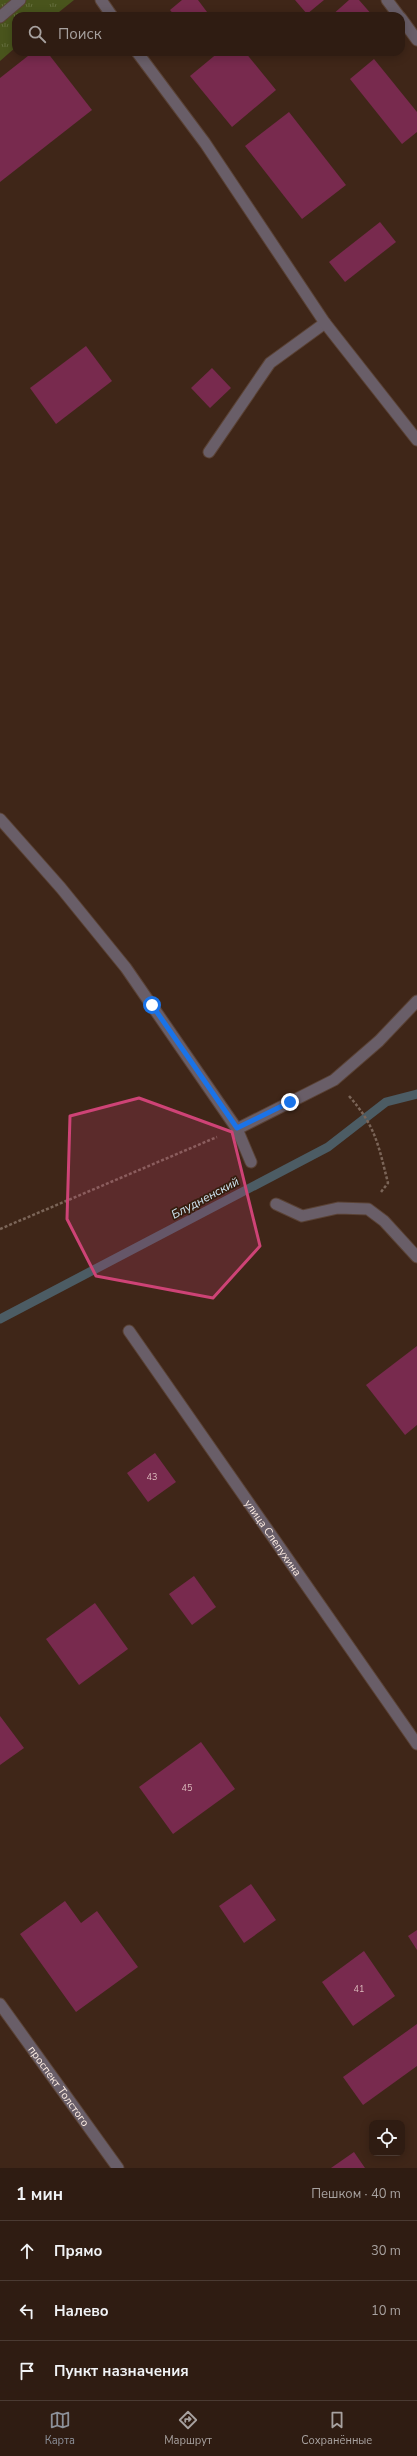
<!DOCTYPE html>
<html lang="ru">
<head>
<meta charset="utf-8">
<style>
  :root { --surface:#2f1c12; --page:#3b2920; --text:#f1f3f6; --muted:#a7a19f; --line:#4a3a32; --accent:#8c9099 }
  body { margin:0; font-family:"Nunito Sans",sans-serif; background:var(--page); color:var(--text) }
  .controls { position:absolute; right:12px; bottom:12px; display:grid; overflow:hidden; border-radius:8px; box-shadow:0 2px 10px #0003 }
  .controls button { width:36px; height:36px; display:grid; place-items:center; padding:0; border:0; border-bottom:1px solid var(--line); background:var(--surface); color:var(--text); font:20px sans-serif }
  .stop { position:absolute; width:12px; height:12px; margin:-9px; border:3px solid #1a73e8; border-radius:50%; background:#fff }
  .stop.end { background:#1a73e8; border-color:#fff; box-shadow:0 1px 4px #0008 }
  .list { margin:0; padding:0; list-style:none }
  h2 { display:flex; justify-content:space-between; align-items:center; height:52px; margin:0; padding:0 16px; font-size:17px }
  h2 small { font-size:13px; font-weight:400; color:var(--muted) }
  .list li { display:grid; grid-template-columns:26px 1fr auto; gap:12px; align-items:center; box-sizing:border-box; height:60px; padding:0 16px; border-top:1px solid var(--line) }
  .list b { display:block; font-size:15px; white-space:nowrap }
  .list em { font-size:13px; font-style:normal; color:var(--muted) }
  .icon { flex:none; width:22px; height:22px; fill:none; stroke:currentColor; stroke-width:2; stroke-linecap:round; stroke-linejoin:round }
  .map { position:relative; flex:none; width:417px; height:2168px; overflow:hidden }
  .search { position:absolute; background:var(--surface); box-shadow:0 2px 10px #0003; left:12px; right:12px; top:12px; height:44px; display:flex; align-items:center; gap:10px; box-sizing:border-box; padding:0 14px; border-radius:12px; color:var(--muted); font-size:15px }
  .sheet { height:232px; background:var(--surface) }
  nav { display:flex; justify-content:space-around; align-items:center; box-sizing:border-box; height:56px; border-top:1px solid var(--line); background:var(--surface); font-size:11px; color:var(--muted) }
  nav a { display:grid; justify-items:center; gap:2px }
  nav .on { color:var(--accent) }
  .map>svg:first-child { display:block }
  .grass { fill:url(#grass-tufts) }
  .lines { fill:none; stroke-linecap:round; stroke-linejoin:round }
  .stream { stroke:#4c5c64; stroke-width:9 }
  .building { fill:#782a4e }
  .service-casing { stroke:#5a4235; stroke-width:13 }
  .minor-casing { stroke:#5a4235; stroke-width:13 }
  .path { stroke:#7b6558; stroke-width:2.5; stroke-dasharray:3 2; stroke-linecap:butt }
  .service { stroke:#695e68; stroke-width:11 }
  .minor { stroke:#695e68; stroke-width:11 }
  .route { stroke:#1a73e8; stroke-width:5 }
  .marked { fill:#ce4376; fill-opacity:0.2; stroke:#ce4376; stroke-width:3; stroke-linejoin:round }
  .labels { text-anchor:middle; stroke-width:3.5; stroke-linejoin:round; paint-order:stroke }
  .number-label { font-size:9px; fill:#ddbdbe }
  .street-label { font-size:11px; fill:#ffeee4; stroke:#351d0e }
  .water-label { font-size:12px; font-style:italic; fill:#cfe5f2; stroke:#351d0e }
</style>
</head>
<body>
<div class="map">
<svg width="417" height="2168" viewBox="0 0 417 2168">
  <defs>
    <pattern id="grass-tufts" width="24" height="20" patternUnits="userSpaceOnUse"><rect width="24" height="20" fill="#49541c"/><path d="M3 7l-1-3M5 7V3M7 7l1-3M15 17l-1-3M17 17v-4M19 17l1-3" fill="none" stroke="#646d3d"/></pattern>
  </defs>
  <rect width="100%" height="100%" fill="#3f2618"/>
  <polygon class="grass" points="0,0 74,0 54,16 16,16 16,47 0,61"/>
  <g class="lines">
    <polyline class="stream" points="0,1319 328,1147 386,1102 417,1094"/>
  </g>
  <g class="building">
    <polygon points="182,0 198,0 210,16 175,16 170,10"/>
    <polygon points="295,0 324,0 307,14"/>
    <polygon points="349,0 359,0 373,16 331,16"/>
    <polygon points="33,52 47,52 92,110 0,182 0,78"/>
    <polygon points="219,52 245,52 276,90 232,127 190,76"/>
    <polygon points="344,52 352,52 347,56"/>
    <polygon points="374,59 417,112 417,132 402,144 350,79"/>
    <polygon points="289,112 346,185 302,219 245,146"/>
    <polygon points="380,222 396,242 345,282 329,262"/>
    <polygon points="86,346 112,381 56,424 30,388"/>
    <polygon points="212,368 231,388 210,408 191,388"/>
    <polygon points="417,1346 417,1425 405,1435 366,1385"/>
    <polygon points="155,1453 176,1482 148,1502 127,1473"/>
    <polygon points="194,1576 216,1607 192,1625 169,1594"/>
    <polygon points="95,1603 128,1649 79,1685 46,1639"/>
    <polygon points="0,1716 24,1748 0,1765"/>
    <polygon points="201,1742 235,1789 173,1834 139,1787"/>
    <polygon points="251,1884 276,1920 244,1943 219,1906"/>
    <polygon points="65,1901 81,1923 97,1911 138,1967 76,2012 20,1934"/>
    <polygon points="417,1930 417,1950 408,1936"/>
    <polygon points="364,1951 395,1996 353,2026 322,1982"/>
    <polygon points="417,2024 417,2066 363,2105 343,2077"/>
    <polygon points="354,2152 365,2168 331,2168"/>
  </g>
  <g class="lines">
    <g class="service-casing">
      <g id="service">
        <polyline points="387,0 399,16"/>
        <polyline points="401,18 417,40"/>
        <polyline points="209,452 270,363 325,323"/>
      </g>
    </g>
    <g class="minor-casing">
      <g id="minor">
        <polyline points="101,0 112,16"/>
        <polyline points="0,17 20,0"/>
        <polyline points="137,52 205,143 325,323 417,440"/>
        <polyline points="0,819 61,888 126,968 237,1129 251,1162"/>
        <polyline points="237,1129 334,1080 379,1041 417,1001"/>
        <polyline points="276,1204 302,1216 338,1208 368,1209 384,1221 417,1257"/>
        <path id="s1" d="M129 1331 417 1744"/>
        <path id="s2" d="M0 2004 118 2168"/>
      </g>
    </g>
    <g class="path">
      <path d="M349 1096C376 1127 378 1144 388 1183L381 1192"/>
      <polyline points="0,1229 217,1137"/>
    </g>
    <use href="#service" class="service"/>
    <use href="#minor" class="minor"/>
  </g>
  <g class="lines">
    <polyline class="route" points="152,1005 237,1128 290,1102"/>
  </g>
  <path class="marked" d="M139 1098 232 1132 260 1246 213 1298 96 1276 67 1219 70 1116Z"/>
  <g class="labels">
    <g class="number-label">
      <text x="152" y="1480">43</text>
      <text x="187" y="1791">45</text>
      <text x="359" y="1992">41</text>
    </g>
    <g class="street-label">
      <text dy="4" stroke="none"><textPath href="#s1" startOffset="252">улица Слепухина</textPath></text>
      <text dy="4" stroke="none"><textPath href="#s2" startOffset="101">проспект Толстого</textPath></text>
    </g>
    <g class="water-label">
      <text transform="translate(205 1198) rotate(-28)" y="4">Блудненский</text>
    </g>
  </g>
</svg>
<div class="controls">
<button><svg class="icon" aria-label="locate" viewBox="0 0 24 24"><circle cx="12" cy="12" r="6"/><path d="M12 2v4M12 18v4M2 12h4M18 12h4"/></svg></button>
</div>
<div class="stop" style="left:152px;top:1005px"></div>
<div class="stop end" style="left:290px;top:1102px"></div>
<div class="search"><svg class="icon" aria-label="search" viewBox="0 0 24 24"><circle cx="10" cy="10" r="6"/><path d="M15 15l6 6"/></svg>Поиск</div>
</div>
<section class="sheet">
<h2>1 мин<small>Пешком · 40 m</small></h2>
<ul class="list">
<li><svg class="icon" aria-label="ahead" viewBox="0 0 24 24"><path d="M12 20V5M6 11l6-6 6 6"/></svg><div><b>Прямо</b></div><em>30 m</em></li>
<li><svg class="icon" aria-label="left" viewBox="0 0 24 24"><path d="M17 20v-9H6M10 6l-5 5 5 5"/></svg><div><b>Налево</b></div><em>10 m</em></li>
<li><svg class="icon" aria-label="arrive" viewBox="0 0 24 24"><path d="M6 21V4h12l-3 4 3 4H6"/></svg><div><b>Пункт назначения</b></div></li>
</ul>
</section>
<nav>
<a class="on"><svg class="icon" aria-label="map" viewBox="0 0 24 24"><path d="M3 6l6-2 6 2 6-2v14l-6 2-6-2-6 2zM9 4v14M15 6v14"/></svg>Карта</a>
<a><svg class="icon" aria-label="directions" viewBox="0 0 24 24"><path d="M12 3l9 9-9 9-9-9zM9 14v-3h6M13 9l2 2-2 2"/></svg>Маршрут</a>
<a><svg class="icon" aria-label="saved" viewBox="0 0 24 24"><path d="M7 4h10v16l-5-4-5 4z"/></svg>Сохранённые</a>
</nav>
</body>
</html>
